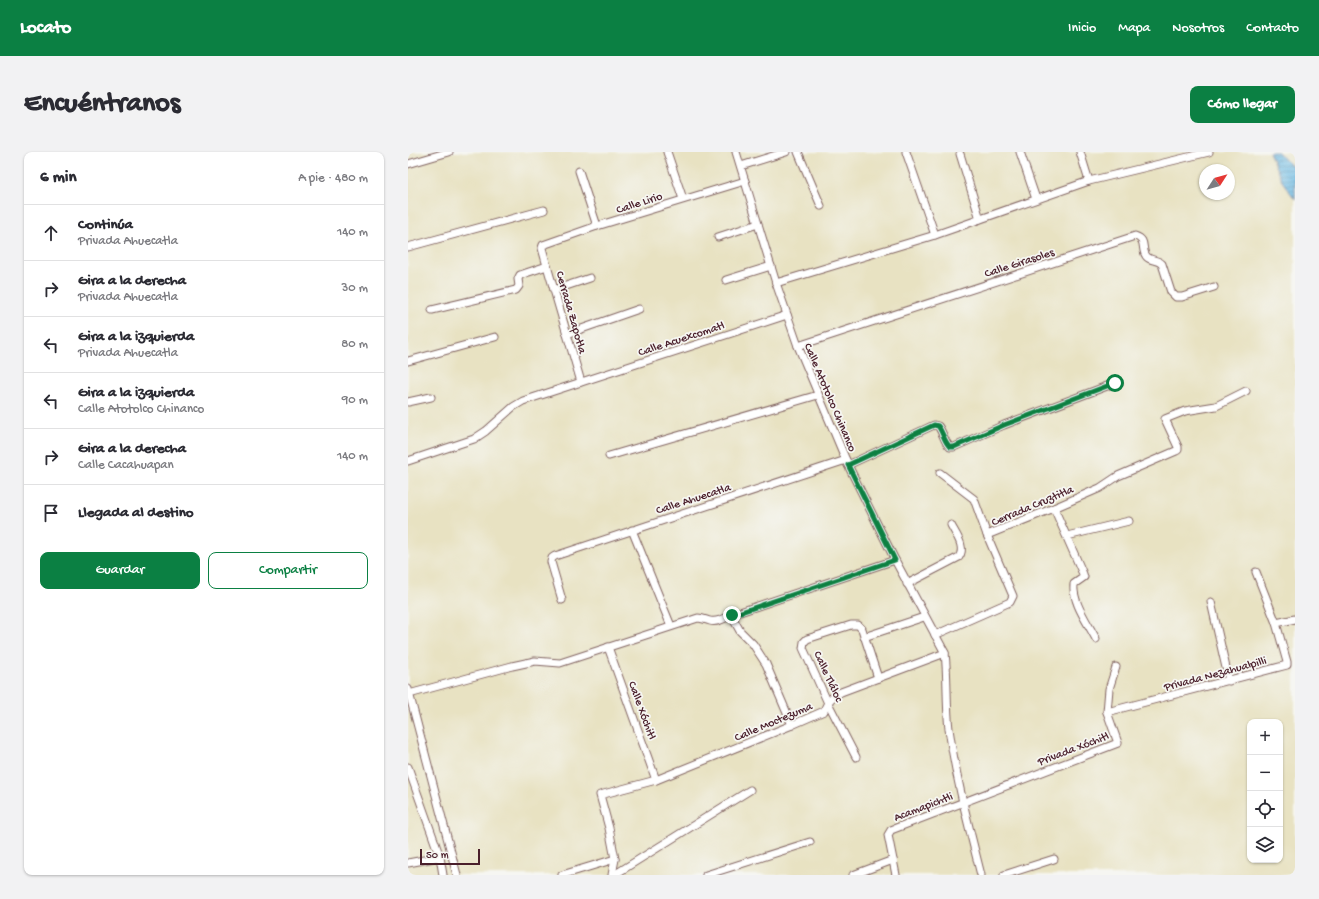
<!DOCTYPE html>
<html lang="es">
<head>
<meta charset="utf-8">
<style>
  :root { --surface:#fff; --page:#f2f2f3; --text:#2b2b33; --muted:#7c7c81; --line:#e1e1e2; --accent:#0b8043 }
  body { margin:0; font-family:"Gochi Hand",sans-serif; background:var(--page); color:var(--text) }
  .controls { position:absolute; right:12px; bottom:12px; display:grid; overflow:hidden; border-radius:8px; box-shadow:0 1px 3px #0004 }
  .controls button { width:36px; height:36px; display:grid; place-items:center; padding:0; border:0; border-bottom:1px solid var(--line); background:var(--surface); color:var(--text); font:20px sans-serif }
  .compass { position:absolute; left:791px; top:12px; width:36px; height:36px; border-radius:50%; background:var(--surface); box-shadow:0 1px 3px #0004; rotate:54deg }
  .scale { position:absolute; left:12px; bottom:10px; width:60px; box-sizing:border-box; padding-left:4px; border:2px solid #4a1f2b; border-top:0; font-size:11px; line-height:14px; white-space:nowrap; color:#4a1f2b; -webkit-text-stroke:3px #f6f6f2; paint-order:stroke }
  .stop { position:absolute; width:12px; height:12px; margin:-9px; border:3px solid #0b8043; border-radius:50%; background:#fff }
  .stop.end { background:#0b8043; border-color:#fff; box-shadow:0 1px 4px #0008 }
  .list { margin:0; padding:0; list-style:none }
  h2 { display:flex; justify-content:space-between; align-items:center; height:52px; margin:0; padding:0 16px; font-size:17px }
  h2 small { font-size:13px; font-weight:400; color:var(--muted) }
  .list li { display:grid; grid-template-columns:26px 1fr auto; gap:12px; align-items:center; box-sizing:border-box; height:56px; padding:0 16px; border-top:1px solid var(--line) }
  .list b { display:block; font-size:15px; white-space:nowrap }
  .list p { margin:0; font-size:13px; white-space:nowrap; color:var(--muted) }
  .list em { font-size:13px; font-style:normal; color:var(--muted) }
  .actions { display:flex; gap:8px; padding:12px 16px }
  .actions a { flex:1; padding:9px 0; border:1px solid var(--accent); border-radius:8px; text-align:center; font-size:14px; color:var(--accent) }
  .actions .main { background:var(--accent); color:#fff }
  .icon { flex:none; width:22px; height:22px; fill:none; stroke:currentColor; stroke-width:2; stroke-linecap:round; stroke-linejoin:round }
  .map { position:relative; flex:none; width:887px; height:723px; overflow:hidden; border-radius:8px }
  header { display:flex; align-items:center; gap:24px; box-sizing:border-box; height:56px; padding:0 20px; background:var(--accent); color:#fff }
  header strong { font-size:19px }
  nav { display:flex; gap:22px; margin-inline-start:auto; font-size:14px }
  .intro { display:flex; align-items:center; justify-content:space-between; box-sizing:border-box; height:96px; padding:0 24px }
  h1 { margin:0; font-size:28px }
  .button { padding:10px 18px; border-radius:8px; background:var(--accent); color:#fff; font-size:14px; font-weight:700 }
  main { display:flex; gap:24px; padding:0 24px }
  aside { flex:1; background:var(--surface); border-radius:8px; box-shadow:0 1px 3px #0004 }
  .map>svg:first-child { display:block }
  .water { fill:url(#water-rules); stroke:#5a6c88 }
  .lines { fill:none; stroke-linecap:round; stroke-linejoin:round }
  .street-casing { stroke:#816360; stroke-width:9 }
  .street { stroke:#fff; stroke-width:7 }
  .route { stroke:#0b8043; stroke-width:5 }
  .labels { text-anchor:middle; stroke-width:3.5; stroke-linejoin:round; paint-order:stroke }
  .street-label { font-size:12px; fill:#4a1f2b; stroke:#f6f6f2 }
</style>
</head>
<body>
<header>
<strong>Locato</strong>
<nav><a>Inicio</a><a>Mapa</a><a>Nosotros</a><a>Contacto</a></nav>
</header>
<div class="intro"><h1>Encuéntranos</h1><a class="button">Cómo llegar</a></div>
<main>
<aside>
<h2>6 min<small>A pie · 480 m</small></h2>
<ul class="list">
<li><svg class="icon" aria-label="ahead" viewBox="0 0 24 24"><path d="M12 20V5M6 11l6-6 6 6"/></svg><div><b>Continúa</b><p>Privada Ahuecatla</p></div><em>140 m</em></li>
<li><svg class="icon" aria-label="right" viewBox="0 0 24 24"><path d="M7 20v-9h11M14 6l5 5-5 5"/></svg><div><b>Gira a la derecha</b><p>Privada Ahuecatla</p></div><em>30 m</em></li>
<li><svg class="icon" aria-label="left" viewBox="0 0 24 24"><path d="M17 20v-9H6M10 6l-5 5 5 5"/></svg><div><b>Gira a la izquierda</b><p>Privada Ahuecatla</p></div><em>80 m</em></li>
<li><svg class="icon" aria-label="left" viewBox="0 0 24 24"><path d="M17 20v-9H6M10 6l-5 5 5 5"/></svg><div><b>Gira a la izquierda</b><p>Calle Atotolco Chinanco</p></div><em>90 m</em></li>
<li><svg class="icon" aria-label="right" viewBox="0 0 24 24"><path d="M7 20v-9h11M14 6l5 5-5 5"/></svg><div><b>Gira a la derecha</b><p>Calle Cacahuapan</p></div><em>140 m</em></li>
<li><svg class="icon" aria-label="arrive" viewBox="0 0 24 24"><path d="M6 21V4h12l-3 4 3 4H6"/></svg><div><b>Llegada al destino</b></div></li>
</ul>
<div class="actions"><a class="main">Guardar</a><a>Compartir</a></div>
</aside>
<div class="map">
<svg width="887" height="723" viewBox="0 0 887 723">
  <defs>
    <pattern id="water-rules" width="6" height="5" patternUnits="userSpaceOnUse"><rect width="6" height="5" fill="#69b9e4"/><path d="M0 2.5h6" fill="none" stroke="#5896b9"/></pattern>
  </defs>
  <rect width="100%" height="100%" fill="#f6f6f2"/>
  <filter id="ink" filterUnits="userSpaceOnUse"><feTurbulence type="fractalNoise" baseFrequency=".025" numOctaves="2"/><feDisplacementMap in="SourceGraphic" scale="8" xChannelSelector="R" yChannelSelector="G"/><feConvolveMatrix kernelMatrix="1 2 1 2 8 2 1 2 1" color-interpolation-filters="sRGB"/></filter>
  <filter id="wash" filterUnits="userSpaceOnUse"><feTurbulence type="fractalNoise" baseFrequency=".012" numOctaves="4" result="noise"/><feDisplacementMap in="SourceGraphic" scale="16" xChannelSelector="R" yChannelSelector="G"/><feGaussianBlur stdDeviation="0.9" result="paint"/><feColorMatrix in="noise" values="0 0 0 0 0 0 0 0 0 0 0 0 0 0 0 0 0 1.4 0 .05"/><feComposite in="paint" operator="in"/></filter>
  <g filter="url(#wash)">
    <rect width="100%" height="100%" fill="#e8e2c2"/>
    <polygon class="water" points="861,0 870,0 881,12 887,16 887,47 874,29"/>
  </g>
  <g filter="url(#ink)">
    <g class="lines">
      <g class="street-casing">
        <g id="street">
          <polyline points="259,0 275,47"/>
          <path d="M328 0 368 131 390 194 440 313 487 408 537 501C540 527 538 552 541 577 548 627 561 675 573 723"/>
          <polyline points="390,0 413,54"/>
          <polyline points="498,0 527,83"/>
          <polyline points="612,0 628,47"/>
          <polyline points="672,0 681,29"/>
          <polyline points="552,2 572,67"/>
          <polyline points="0,12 41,0"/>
          <polyline points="333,14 378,0"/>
          <polyline points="171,19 189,74"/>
          <polyline points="310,85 350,72"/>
          <polyline points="0,95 136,58"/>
          <polyline points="318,128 363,114"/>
          <polyline points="368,131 527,83 681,29 801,0"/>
          <polyline points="146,138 182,126"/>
          <polyline points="24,158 108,138 111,134 110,127 112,123 139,114"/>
          <polyline points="159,182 231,157"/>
          <path d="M390 194 727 84C740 88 732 98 739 105 743 109 749 107 754 112L763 140 768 145H774L806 135"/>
          <polyline points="0,209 87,185"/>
          <polyline points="173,230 139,114 134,96 135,93 189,74 337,29"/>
          <polyline points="0,250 23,245"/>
          <polyline points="201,304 410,243"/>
          <polyline points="0,309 66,287 78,279 105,255 115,249 379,163"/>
          <path d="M440 313 526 273 530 274C535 280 536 290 542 295H546L596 273 707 231 711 232"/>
          <path d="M646 356 675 422 676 425 666 432C664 450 680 471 688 487"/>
          <polyline points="224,378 263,474"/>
          <polyline points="579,383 646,356 692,336 710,324 768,299 770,298 770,295 757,267 777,259 808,254 838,239"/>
          <polyline points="659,384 721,369"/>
          <path d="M499 432 551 405C558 395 548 383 543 373"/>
          <polyline points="154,448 143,410 144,406 147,404 438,308"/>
          <polyline points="803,450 821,529"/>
          <polyline points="323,463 332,479 345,492 358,512 384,573"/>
          <polyline points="868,471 887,467"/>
          <polyline points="527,483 602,450 605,444 579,383 566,347 532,321"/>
          <polyline points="456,485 516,465"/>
          <polyline points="200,495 248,628"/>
          <polyline points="0,537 49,723"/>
          <path d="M1 542 104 514 127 509 152 511 290 466C294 466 298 468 302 469 310 471 317 466 323 463L487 408"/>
          <polyline points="699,560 879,513 879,510 868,471 848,420"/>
          <polyline points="448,605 419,549 395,496 396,490 399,487 443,473 450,473 454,477 470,526"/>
          <polyline points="0,615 32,705 35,723"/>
          <polyline points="0,711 32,705"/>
          <polyline points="154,723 207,707"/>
          <path d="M204 723 207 707 201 676 192 643 248 628 384 573 416 559C420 549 423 545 433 540L537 501"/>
          <polyline points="206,723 342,638"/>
          <polyline points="298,723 402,690"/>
          <polyline points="445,723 485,708"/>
          <polyline points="488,723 480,683 483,678 710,591 699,560 701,537 708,515"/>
          <polyline points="596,723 646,707"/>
        </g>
      </g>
      <use href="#street" class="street"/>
    </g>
  </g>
  <g class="lines" filter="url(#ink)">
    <path class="route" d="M324 463 487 408 440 313 526 273 530 274C535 280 536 290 542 295H546L596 273 707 231"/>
  </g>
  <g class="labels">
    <g class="street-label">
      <text transform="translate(231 50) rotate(-18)" y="4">Calle Lirio</text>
      <text transform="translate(611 110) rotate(-18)" y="4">Calle Girasoles</text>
      <text transform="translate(164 160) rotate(74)" y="4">Cerrada Zapotla</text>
      <text transform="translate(273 186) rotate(-18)" y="4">Calle Acuexcomatl</text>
      <text transform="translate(423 245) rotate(67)" y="4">Calle Atotolco Chinanco</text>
      <text transform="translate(285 346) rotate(-18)" y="4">Calle Ahuecatla</text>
      <text transform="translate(624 353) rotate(-23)" y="4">Cerrada Cruztitla</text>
      <text transform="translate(807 521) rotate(-15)" y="4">Privada Nezahualpilli</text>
      <text transform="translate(421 524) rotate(65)" y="4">Calle Tláloc</text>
      <text transform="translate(235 558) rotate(70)" y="4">Calle Xóchitl</text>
      <text transform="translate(365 569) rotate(-23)" y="4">Calle Moctezuma</text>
      <text transform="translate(665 596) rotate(-21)" y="4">Privada Xóchitl</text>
      <text transform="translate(515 654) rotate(-21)" y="4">Acamapichtli</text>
    </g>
  </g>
</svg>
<div class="controls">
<button>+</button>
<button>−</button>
<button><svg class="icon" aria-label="locate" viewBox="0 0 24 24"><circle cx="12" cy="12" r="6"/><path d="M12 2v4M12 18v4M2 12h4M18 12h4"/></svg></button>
<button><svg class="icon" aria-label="layers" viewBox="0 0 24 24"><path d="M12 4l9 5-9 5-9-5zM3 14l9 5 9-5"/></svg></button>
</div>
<svg class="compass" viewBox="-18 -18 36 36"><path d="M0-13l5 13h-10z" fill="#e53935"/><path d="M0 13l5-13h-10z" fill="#7c7c81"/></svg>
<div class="scale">50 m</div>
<div class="stop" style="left:707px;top:231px"></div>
<div class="stop end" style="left:324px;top:463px"></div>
</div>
</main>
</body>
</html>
